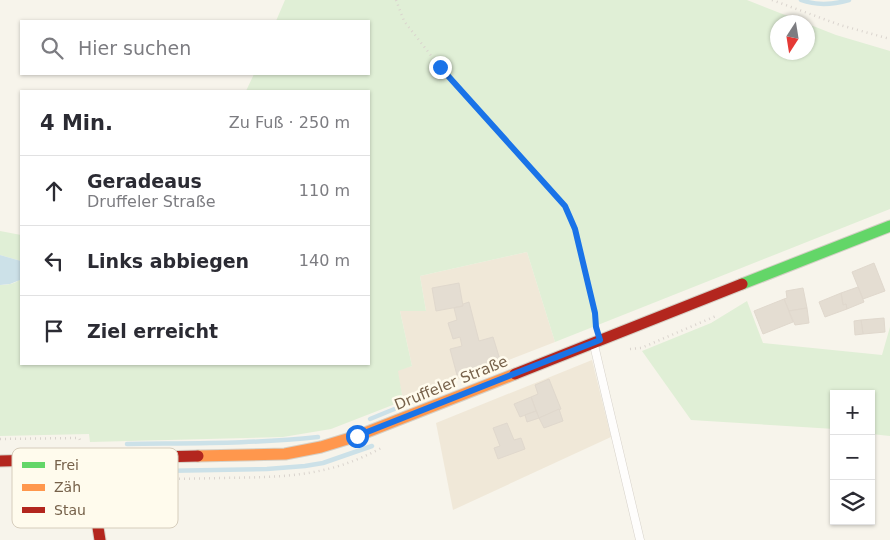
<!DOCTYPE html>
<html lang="de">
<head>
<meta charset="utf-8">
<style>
  :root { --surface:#fff; --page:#f2f2f3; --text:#2b2b33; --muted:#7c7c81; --line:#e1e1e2 }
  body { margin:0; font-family:"DejaVu Sans",sans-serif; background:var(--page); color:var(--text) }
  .controls { position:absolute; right:15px; bottom:15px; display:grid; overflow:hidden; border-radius:0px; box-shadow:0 1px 4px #0004 }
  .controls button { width:45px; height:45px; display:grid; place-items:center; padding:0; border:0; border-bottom:1px solid var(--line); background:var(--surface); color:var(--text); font:25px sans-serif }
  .compass { position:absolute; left:770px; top:15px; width:45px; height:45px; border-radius:50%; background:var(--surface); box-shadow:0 1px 4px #0004; rotate:192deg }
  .stop { position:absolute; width:15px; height:15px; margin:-11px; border:4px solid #1a73e8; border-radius:50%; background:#fff }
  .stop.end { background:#1a73e8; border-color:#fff; box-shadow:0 1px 5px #0008 }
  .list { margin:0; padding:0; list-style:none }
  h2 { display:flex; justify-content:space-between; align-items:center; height:65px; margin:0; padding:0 20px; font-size:21px }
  h2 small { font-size:16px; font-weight:400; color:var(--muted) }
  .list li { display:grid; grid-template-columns:32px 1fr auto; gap:15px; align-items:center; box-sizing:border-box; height:70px; padding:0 20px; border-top:1px solid var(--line) }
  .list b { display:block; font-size:19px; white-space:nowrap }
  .list p { margin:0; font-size:16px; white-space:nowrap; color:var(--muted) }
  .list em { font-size:16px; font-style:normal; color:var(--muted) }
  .icon { flex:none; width:28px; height:28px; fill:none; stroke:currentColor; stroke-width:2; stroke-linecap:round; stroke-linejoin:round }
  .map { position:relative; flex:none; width:890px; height:540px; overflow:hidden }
  .search { position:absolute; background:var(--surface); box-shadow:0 1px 4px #0004; left:20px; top:20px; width:350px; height:55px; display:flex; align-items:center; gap:12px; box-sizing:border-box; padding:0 18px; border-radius:0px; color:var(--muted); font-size:19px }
  .panel { position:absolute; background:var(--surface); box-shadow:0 1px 4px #0004; left:20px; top:90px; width:350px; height:275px; border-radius:0px }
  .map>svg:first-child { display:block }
  .residential { fill:#f0e8d8 }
  .green { fill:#e0efd6 }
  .water { fill:#cce1e8 }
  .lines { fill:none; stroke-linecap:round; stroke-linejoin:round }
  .stream { stroke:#cce1e8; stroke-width:4.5 }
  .building { fill:#e4ddd2; stroke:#e0d8cd }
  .lane-casing { stroke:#d6d1c9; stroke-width:9 }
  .fast-casing { stroke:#d5d0c6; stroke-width:13 }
  .slow-casing { stroke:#d5d0c6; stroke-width:13 }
  .jam-casing { stroke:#d5d0c6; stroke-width:13 }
  .path { stroke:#dad4ce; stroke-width:2.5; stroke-dasharray:1 4; stroke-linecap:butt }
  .lane { stroke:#fefdfc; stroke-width:8 }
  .fast { stroke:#63d668; stroke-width:11 }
  .slow { stroke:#ff974d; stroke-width:11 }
  .jam { stroke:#b3261e; stroke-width:11 }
  .route { stroke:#1a73e8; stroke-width:6 }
  .labels { text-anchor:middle; stroke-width:5; stroke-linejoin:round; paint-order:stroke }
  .street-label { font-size:15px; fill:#76614a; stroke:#fffbed }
  .key { fill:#fffbed; stroke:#d6cdbc; stroke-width:1 }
  .key-label { font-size:14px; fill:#76614a }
</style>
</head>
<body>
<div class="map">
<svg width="890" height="540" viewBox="0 0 890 540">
  <rect width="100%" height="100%" fill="#f7f4eb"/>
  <g class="residential">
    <polygon points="527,252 555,342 403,401 397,370 412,366 400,311 426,311 420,276"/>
    <polygon points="592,360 611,437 453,510 436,423"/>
  </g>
  <g class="green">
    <path d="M285 0H747L803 22H778V52H808V24L836 35 890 51V209L555 342 527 252 420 276 426 311H400L412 366 398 371 403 401 331 429 283 437 90 442 89 434 0 436V285C8 285 16 284 21 278V364H369V91H246L254 74H369V21H276Z"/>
    <polygon points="0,231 21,235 21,261 0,255"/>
    <polygon points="747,301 763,343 882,355 890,327 890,436 871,434 871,394 834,394 834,429 691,420 642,351 711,323"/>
  </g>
  <polygon class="water" points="0,255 21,261 20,280 10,284 0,285"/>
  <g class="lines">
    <g class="stream">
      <path d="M801 0C817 6 832 5 849 0"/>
      <polyline points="370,419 431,394"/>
      <path d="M127 444C191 443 254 444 318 437"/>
      <polyline points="105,472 267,469 305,466 323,463 372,446"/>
    </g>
  </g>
  <g class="building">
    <polygon points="874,263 885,291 863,299 852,272"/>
    <polygon points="459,283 463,306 436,311 432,288"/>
    <polygon points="858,287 864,302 847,309 846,304 843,305 841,293"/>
    <polygon points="803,288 807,308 789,311 784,299 787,298 786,291"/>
    <polygon points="841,293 843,305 846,304 847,309 825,317 819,302"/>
    <polygon points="784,299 793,322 763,334 754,311"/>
    <polygon points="469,302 479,341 493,337 501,363 457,375 450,349 462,346 460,337 453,339 448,323 457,320 454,308 463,306 463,304"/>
    <polygon points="807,308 809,323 795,325 789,311"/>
    <polygon points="884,318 885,332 863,334 861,320"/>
    <polygon points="861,320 863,334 855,335 854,321"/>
    <polygon points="549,379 561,409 539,418 531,397 538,394 535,385"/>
    <polygon points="531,397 536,411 520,417 514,404"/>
    <polygon points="559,409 563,421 544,428 539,418"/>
    <polygon points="536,411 539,418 527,422 525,415"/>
    <polygon points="507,423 514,440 521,438 525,449 498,459 494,448 500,446 493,428"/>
  </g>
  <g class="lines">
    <g class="lane-casing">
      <polyline id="lane" points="594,345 640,540"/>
    </g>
    <g class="fast-casing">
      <polyline id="fast" points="742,284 890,226"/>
    </g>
    <g class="slow-casing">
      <polyline id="slow" points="198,456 285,454 321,447 357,436 515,374"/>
    </g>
    <g class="jam-casing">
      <g id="jam">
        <polyline points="515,374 742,284"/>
        <polyline points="87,458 100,540"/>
        <polyline points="0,461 198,456"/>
      </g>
    </g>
    <g class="path">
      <polyline points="396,0 404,21 440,67 565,206 575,229 595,313 596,322"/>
      <polyline points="772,0 840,25 890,39"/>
      <polyline points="630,349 641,348 716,316"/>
      <polyline points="0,439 79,438 80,440"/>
      <path d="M109 480C146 479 183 479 220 478 281 477 327 478 383 447"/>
    </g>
    <use href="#lane" class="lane"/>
    <use href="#fast" class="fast"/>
    <use href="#slow" class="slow"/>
    <use href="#jam" class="jam"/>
  </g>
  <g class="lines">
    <polyline class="route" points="357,436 600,340 596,327 595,313 575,229 565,206 440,67"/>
  </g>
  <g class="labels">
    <g class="street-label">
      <text transform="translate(451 383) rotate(-22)" y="5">Druffeler Straße</text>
    </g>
  </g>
  <rect x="12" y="448" width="166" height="80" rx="8" class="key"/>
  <rect x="22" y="462" width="23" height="6" fill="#63d668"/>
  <rect x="22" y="484" width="23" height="7" fill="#ff974d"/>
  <rect x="22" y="507" width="23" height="6" fill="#b3261e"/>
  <g class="key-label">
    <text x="54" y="470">Frei</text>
    <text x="54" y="492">Zäh</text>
    <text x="54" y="515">Stau</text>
  </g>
</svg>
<div class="controls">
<button>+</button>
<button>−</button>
<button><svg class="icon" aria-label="layers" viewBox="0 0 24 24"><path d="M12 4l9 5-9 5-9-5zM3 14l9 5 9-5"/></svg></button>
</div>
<svg class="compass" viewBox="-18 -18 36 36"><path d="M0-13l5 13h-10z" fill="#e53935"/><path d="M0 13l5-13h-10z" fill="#7c7c81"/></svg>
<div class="stop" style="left:357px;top:436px"></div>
<div class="stop end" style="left:440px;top:67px"></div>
<div class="search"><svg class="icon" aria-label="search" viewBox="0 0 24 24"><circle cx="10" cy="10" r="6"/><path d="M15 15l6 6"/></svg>Hier suchen</div>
<section class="panel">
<h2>4 Min.<small>Zu Fuß · 250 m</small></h2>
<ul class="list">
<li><svg class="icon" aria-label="ahead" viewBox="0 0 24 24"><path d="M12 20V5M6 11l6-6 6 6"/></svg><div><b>Geradeaus</b><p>Druffeler Straße</p></div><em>110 m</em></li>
<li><svg class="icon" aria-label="left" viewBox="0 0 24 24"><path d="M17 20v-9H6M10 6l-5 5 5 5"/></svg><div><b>Links abbiegen</b></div><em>140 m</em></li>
<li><svg class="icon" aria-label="arrive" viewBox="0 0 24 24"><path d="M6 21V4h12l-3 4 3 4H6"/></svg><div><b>Ziel erreicht</b></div></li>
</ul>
</section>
</div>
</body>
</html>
